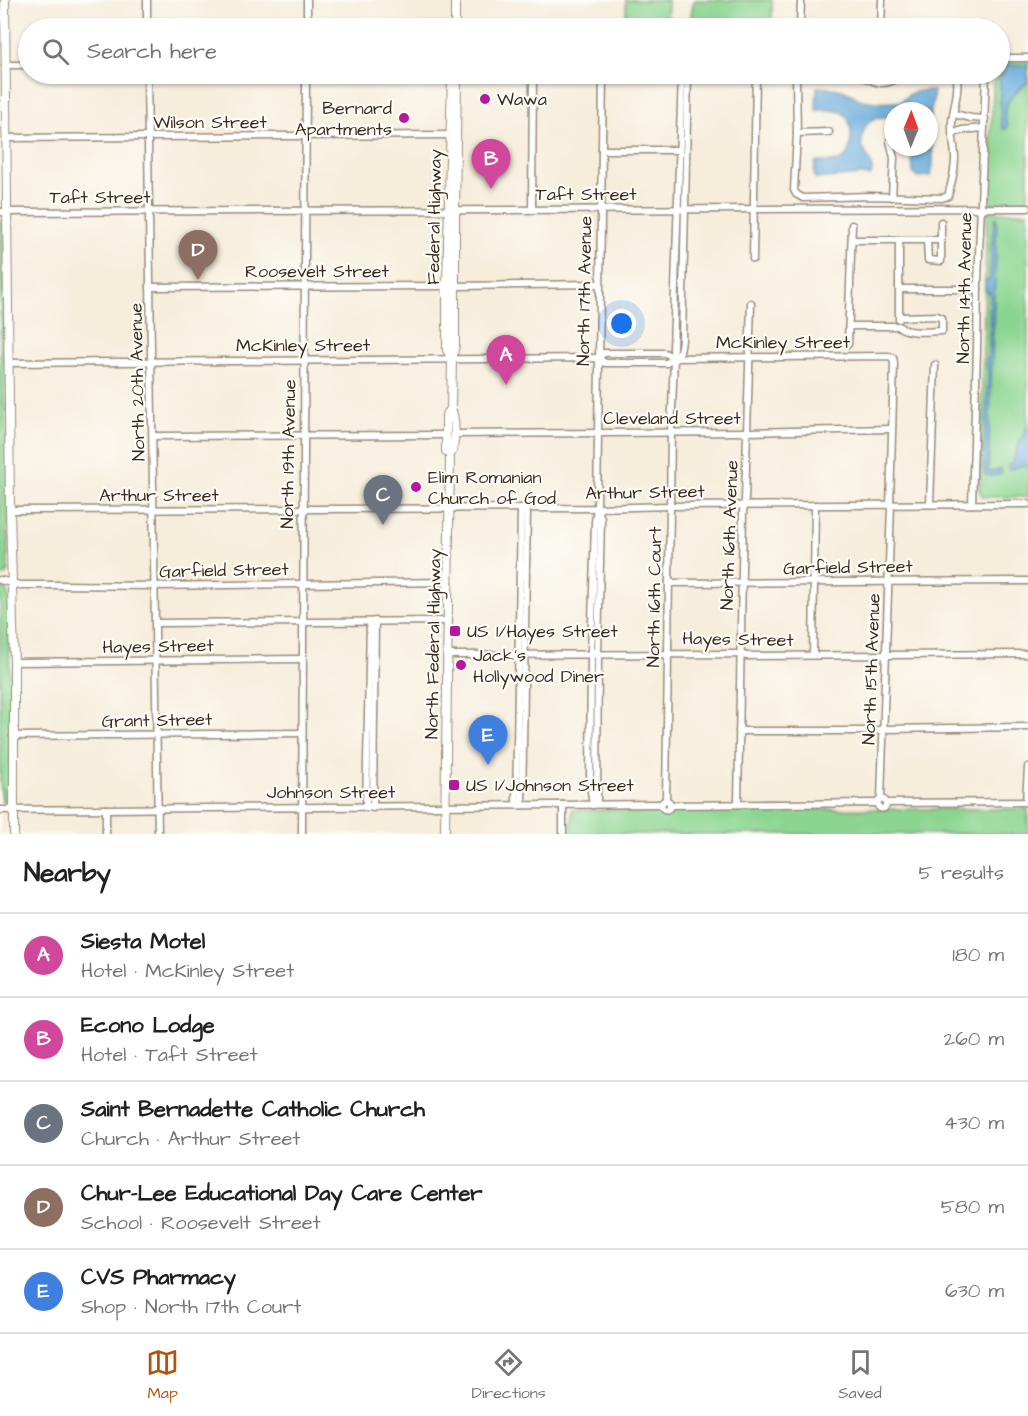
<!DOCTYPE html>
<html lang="en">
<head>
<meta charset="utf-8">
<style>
  :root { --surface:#fff; --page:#f6f6f6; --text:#202124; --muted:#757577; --line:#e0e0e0; --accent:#b45309 }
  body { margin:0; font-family:"Architects Daughter",sans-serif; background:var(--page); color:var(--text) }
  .compass { position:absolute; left:884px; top:102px; width:54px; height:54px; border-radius:50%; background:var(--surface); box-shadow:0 2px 4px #0004; rotate:1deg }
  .you { position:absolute; left:622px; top:324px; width:21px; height:21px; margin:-15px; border:4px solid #fff; border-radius:50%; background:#1a73e8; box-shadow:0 0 0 9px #1a73e833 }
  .badge { display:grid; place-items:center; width:39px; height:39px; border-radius:50%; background:var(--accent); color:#fff; font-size:20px; font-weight:700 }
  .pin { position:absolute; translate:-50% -50px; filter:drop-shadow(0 2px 3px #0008) }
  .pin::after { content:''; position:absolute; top:32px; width:21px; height:18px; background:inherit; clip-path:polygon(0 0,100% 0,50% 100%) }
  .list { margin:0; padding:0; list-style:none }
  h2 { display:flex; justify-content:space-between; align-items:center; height:78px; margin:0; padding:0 24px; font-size:26px }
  h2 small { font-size:20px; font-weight:400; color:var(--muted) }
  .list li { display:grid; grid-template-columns:39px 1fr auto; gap:18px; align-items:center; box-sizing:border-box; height:84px; padding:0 24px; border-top:2px solid var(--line) }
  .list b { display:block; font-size:22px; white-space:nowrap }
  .list p { margin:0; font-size:20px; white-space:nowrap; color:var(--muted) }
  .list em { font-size:20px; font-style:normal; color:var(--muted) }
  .icon { flex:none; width:33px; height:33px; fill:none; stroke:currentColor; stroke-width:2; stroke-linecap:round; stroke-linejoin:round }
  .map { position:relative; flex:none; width:1028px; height:834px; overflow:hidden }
  .search { position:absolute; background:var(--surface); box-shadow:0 2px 4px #0004; left:18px; right:18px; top:18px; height:66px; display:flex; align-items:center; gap:15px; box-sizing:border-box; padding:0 21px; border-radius:33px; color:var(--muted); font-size:22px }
  .sheet { height:498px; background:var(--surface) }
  nav { display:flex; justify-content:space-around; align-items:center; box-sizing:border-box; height:84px; border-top:2px solid var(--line); background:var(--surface); font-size:16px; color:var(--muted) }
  nav a { display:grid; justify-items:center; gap:3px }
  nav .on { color:var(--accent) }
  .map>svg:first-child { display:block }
  .green { fill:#8cd591; stroke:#648058; stroke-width:1.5 }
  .water { fill:#63a8d9; stroke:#4f697c; stroke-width:1.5 }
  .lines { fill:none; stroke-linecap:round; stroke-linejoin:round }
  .minor-casing { stroke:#988c7c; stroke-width:9 }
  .major-casing { stroke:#988c7c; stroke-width:10 }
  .minor { stroke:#fff; stroke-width:6 }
  .major { stroke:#fff; stroke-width:8 }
  .poi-dot { fill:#b5179e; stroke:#fdfcf7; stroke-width:2 }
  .labels { text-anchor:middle; stroke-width:4.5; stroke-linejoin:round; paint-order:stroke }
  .poi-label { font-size:18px; fill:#3b2a1e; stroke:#fdfcf7; text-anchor:start }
  .street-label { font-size:18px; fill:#3b2a1e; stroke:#fdfcf7 }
</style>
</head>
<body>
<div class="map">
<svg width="1028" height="834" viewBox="0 0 1028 834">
  <rect width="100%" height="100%" fill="#fdfcf7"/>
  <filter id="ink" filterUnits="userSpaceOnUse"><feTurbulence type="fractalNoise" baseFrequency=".0167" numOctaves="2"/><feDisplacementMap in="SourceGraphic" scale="12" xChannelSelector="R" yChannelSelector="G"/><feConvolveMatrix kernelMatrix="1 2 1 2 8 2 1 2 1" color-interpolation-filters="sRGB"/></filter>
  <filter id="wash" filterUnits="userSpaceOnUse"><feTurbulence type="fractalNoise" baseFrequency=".008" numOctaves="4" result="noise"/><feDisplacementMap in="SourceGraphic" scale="24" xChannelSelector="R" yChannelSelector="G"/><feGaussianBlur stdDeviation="1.35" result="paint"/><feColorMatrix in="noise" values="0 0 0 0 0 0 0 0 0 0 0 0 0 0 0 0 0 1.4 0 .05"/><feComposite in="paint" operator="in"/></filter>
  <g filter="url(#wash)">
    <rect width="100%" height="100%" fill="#f6eddb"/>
    <g class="green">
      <polygon points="626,0 668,0 667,28 626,28"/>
      <polygon points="694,0 772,0 772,28 691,28 691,15"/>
      <polygon points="1000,61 1028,61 1028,204 987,203 994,74 1000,74"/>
      <polygon points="987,212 1028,212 1028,497 983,497 979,491"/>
      <path d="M0 221H3L8 571C6 575 4 577 0 576Z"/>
      <polygon points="0,584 6,589 9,600 11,799 9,803 2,802 0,782"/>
      <polygon points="1028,809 1028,834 572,834 572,810"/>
    </g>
    <g class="water">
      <path d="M1006 65H1028V82C1020 88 1005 101 1005 112 1004 117 1007 122 1008 127L1006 129H1003C997 113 1002 94 999 78L1006 70Z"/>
      <path d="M817 87C828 88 840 87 849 93 854 95 856 98 862 100 872 102 884 103 894 102 904 102 903 98 910 94 917 90 926 90 933 91 936 97 929 113 929 123 930 138 937 162 930 176L916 177 913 173 912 159 916 154 919 147H929V111H893V118C880 116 869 117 864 130 863 135 861 140 862 145 865 155 877 167 870 176L861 175 816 179 814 176 815 163 817 162C825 162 834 163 841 160 854 154 854 122 844 114 836 108 825 111 816 110Z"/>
      <path d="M995 218H996L997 223 996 249 988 471 993 472 1001 469 1002 473C997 476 991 477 985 475L983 467 988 371 986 362 989 351 990 292H985V281L990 280 992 236Z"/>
      <polygon points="1028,421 1028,465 1024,465 1009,470 1008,465 1012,463 1014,459 1019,442 1025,433"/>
    </g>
  </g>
  <g filter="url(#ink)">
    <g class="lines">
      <g class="minor-casing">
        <g id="minor">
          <polyline points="147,0 147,28"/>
          <polyline points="307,28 307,0"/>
          <polyline points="800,28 801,0"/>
          <polyline points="881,28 882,0"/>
          <polyline points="1000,58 1028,58"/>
          <polyline points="5,65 28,65"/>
          <polyline points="147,74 158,834"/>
          <path d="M798 74 796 79 797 133 794 190 796 194 803 198 870 196 942 198 948 196C951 185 955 172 955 159 955 146 951 134 952 121 954 105 960 89 956 74"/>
          <path d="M858 74C882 86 883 86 907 74"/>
          <polyline points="954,114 971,118 985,119"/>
          <polyline points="797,133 829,132"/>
          <polyline points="952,134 962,130 984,128"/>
          <polyline points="6,138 450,135"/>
          <polyline points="890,141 894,158 892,197"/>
          <polyline points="602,150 679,150"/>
          <polyline points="532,210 533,74"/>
          <polyline points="0,212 1028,208"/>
          <polyline points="852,240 941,240"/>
          <polyline points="927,240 928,260 941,261 941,222"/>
          <polyline points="899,241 899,319"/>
          <polyline points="753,259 756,74"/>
          <polyline points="455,286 599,284"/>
          <polyline points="150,287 447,286"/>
          <polyline points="900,289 978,289"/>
          <polyline points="849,326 898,326"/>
          <path d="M898 326C911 335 927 331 942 331V318L937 316 900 317"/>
          <polyline points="848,344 852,225"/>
          <polyline points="598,358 604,353 665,353 674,358 889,356 893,358 894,363 890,505"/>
          <polyline points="8,363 598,358 605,363 667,363 680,352 682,340 688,74"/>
          <polyline points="454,434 747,432 891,429"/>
          <polyline points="153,436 446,435"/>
          <polyline points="930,504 935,365"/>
          <polyline points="972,504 977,350 978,281 986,74"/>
          <polyline points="10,510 597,508 670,506 1028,504"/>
          <polyline points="0,580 20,585 57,585 155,586 449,582"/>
          <polyline points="669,583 1028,581"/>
          <polyline points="156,623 449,621"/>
          <polyline points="448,655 741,654 746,656 1028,654"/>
          <polyline points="813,655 815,505"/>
          <polyline points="14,662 302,659"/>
          <polyline points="739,731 875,731 884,729 1028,727"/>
          <polyline points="13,736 302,733"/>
          <polyline points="881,799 891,505"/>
          <circle cx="882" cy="804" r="4.5"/>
          <polyline points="666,800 671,433 674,358 673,349 682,74"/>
          <circle cx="666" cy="805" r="4.5"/>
          <polyline points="1026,802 1028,767"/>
          <polyline points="886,803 1028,802"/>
          <polyline points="738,804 743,512 745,500 747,432 751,303"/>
          <polyline points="516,805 521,508"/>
          <polyline points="522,805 527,509"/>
          <polyline points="563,805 563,834"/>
          <polyline points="593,805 590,785 591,655 595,522 597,508 603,74"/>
          <polyline points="593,805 597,800 598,654 601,518 598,510"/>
          <polyline points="670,805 877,803"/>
          <polyline points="366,808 370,622"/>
          <polyline points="373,808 375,621"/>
          <polyline points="106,809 106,834"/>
          <polyline points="0,810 661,804"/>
          <polyline points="302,834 306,74"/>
        </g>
      </g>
      <g class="major-casing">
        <g id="major">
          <polyline points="5,0 10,510 14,662 14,834"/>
          <polyline points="455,28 455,0"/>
          <polyline points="452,74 447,286 447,350 452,360"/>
          <polyline points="450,455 446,451 446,415 451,409"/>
          <path d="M445 834 450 455C456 447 456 418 451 409L452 360 455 345V211L457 74"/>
        </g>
      </g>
      <use href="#minor" class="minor"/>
      <use href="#major" class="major"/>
    </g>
  </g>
  <g class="poi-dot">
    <circle cx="485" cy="99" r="6"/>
    <circle cx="404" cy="118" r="6"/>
    <circle cx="416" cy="487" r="6"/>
    <rect x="449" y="625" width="12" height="12" rx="3"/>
    <circle cx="461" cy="665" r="6"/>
    <rect x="448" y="779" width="12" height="12" rx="3"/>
  </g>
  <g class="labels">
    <g class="poi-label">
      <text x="497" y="105">Wawa</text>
      <text x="392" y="114" text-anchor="end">Bernard<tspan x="392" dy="21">Apartments</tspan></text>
      <text x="428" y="483">Elim Romanian<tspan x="428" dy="21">Church of God</tspan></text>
      <text x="467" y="637">US 1/Hayes Street</text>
      <text x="473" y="661">Jack's<tspan x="473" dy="21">Hollywood Diner</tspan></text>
      <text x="466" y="791">US 1/Johnson Street</text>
    </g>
    <g class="street-label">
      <text x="210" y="128">Wilson Street</text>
      <text x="586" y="200">Taft Street</text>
      <text x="100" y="203">Taft Street</text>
      <text transform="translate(434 217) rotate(-89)" y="6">Federal Highway</text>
      <text x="317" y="277">Roosevelt Street</text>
      <text transform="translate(964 288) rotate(-89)" y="6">North 14th Avenue</text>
      <text transform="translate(584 291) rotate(-89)" y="6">North 17th Avenue</text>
      <text x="783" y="348">McKinley Street</text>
      <text x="303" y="351">McKinley Street</text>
      <text transform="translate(137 382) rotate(-91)" y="6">North 20th Avenue</text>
      <text x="672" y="424">Cleveland Street</text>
      <text transform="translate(288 454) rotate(-89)" y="6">North 19th Avenue</text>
      <text transform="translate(645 492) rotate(-1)" y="6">Arthur Street</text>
      <text x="159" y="501">Arthur Street</text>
      <text transform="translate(729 535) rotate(-88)" y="6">North 16th Avenue</text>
      <text transform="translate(848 567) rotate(-1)" y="6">Garfield Street</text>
      <text transform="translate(224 570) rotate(-1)" y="6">Garfield Street</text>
      <text transform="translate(654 597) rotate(-89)" y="6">North 16th Court</text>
      <text transform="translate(738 639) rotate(1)" y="6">Hayes Street</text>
      <text transform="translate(433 644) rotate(-89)" y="6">North Federal Highway</text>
      <text transform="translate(158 646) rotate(-1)" y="6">Hayes Street</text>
      <text transform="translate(871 669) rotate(-88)" y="6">North 15th Avenue</text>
      <text transform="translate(157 720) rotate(-1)" y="6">Grant Street</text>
      <text x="331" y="798">Johnson Street</text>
    </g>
  </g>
</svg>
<svg class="compass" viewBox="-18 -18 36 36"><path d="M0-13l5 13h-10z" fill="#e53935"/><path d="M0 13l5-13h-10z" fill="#757577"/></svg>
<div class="you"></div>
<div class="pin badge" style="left:506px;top:385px;background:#d1479c">A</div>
<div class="pin badge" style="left:491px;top:189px;background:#d1479c">B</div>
<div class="pin badge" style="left:383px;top:525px;background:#6b7280">C</div>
<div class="pin badge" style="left:198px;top:280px;background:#8d6e63">D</div>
<div class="pin badge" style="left:488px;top:765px;background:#3f7fe0">E</div>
<div class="search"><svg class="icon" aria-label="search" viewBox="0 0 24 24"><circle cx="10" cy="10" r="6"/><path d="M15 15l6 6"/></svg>Search here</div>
</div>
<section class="sheet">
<h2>Nearby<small>5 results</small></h2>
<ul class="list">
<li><span class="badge" style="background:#d1479c">A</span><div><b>Siesta Motel</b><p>Hotel · McKinley Street</p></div><em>180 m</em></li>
<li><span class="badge" style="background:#d1479c">B</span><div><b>Econo Lodge</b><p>Hotel · Taft Street</p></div><em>260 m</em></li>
<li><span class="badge" style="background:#6b7280">C</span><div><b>Saint Bernadette Catholic Church</b><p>Church · Arthur Street</p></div><em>430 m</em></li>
<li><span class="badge" style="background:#8d6e63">D</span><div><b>Chur-Lee Educational Day Care Center</b><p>School · Roosevelt Street</p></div><em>580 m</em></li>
<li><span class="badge" style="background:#3f7fe0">E</span><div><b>CVS Pharmacy</b><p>Shop · North 17th Court</p></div><em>630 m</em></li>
</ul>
</section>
<nav>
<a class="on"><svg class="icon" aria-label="map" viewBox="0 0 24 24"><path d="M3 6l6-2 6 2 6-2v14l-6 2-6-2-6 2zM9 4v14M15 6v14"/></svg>Map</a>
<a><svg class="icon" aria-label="directions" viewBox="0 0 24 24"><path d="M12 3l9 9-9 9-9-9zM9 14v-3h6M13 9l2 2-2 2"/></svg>Directions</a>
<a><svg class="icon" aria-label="saved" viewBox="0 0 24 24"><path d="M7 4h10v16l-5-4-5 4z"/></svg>Saved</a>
</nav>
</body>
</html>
